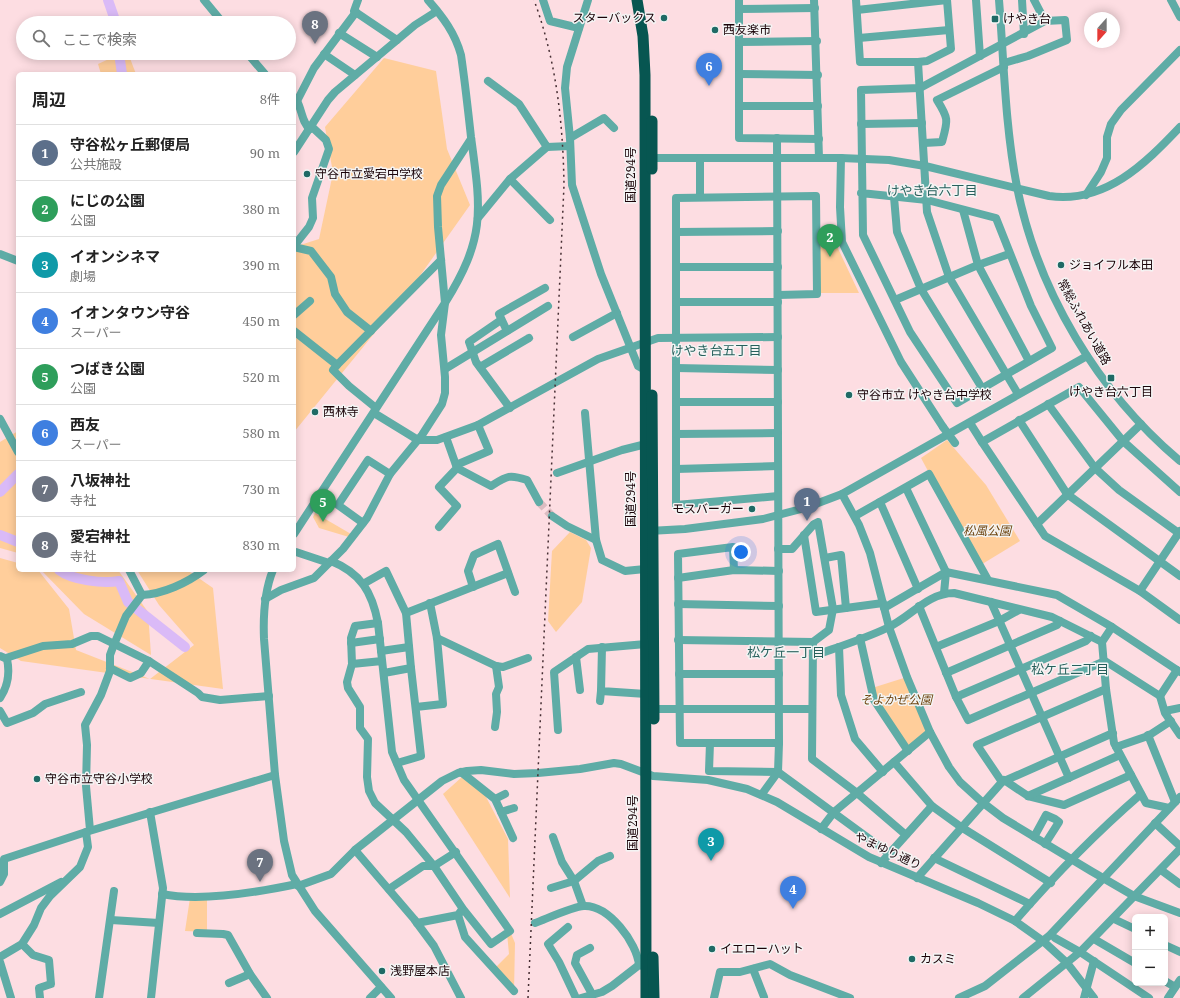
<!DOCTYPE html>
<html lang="ja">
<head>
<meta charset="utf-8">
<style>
  :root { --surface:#fff; --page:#f6f6f6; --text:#222; --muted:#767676; --line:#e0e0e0; --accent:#1f6a65 }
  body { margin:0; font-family:"Noto Serif","Noto Sans JP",serif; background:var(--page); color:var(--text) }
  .controls { position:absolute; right:12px; bottom:12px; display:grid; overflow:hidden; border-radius:6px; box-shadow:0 2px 10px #0003 }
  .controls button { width:36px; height:36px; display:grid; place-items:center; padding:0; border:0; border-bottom:1px solid var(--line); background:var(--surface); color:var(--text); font:20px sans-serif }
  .compass { position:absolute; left:1084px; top:12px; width:36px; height:36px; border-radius:50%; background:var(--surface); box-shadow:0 2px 10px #0003; rotate:201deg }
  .you { position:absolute; left:741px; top:552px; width:14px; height:14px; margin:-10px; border:3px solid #fff; border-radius:50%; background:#1a73e8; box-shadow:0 0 0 6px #1a73e833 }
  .badge { display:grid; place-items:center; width:26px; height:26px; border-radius:50%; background:var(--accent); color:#fff; font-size:13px; font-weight:700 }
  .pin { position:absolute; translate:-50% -33px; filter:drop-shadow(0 1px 2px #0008) }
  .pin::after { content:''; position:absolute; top:21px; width:14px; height:12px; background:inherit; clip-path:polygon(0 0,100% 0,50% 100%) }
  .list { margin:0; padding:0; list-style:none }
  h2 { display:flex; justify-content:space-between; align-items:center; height:52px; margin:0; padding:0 16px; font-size:17px }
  h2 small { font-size:13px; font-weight:400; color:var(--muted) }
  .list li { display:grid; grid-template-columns:26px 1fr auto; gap:12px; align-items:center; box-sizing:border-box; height:56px; padding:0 16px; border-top:1px solid var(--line) }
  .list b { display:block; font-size:15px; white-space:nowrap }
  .list p { margin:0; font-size:13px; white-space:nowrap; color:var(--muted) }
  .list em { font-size:13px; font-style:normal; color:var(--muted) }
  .icon { flex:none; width:22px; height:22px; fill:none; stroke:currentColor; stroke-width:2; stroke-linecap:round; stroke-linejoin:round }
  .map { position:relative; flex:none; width:1180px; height:998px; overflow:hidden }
  .search { position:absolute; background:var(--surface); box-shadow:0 2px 10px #0003; left:16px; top:16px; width:280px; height:44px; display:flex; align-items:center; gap:10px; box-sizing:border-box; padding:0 14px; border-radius:22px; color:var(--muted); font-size:15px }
  .panel { position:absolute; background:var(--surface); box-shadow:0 2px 10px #0003; left:16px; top:72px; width:280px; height:500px; border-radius:6px }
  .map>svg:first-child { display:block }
  .green { fill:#ffce9b }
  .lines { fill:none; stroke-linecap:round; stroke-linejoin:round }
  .river { stroke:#dabaf7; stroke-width:10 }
  .minor-tunnel { stroke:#dbbcc1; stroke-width:8; stroke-dasharray:8 4; stroke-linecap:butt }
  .minor { stroke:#5faca6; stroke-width:8 }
  .highway { stroke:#075651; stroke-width:11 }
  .rail { stroke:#462e33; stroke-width:1.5; stroke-dasharray:2 4; stroke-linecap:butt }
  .minor-bridge { stroke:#5faca6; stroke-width:8 }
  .poi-dot { fill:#1f6a65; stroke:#f4f4f4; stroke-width:1.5 }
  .labels { text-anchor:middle; stroke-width:3; stroke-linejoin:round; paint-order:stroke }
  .poi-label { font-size:12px; fill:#1a0308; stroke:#f4f4f4; text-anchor:start }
  .street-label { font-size:12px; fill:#1a0308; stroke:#f4f4f4 }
  .park-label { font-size:12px; font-style:italic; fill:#6d440e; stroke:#f4f4f4 }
  .neighbourhood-label { font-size:13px; fill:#27605c; stroke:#f4f4f4 }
</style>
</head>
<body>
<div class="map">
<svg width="1180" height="998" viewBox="0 0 1180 998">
  <rect width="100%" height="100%" fill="#fddde2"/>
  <g class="green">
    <polygon points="122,53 128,53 136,74 101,74 98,64"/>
    <polygon points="384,58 436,71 447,149 470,205 412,287 294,432 294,247 319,239 333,173 325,127"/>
    <polygon points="818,239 834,240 859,293 819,293"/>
    <polygon points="18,431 18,553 0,548 0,442"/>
    <polygon points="947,440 986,485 1020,541 979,566 921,458"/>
    <polygon points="315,513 351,534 349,537 319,528 313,517"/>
    <polygon points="570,532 586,540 591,548 582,602 556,632 548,621 552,551"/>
    <polygon points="0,558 18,563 18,570 38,570 69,609 76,650 150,679 194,645 159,605 137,570 187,570 213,588 223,689 21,661 0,648"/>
    <polygon points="41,570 118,570 148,612 151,655 84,614"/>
    <polygon points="907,677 930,732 908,751 872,688"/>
    <polygon points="462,777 485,795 508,839 510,898 443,794"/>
    <polygon points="190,898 207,898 207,932 185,931"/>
    <polygon points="510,931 515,943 514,991 495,968 509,954 507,933"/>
  </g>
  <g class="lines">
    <g class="river">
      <polyline points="108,0 116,23"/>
      <polyline points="119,53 122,74"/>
      <polyline points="0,492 18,474"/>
      <polyline points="0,535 18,542"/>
      <path d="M59 570C72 580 103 584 119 581L128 602 185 647"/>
    </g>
    <polyline class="minor-tunnel" points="539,502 552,516"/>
    <g class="minor">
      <polyline points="204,0 223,23"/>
      <polyline points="358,0 354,11 397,40"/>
      <polyline points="543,0 550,21 579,28"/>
      <polyline points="588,0 567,67 565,88 570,138 572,185 601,274 638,366 645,370"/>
      <polyline points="739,0 739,138 819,139"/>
      <polyline points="814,0 819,158"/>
      <polyline points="856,0 860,62 918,62 927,61 951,49 947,0"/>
      <polyline points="976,0 980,56"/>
      <path d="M999 0C1004 62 1005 126 1017 187 1038 292 1098 392 1180 461"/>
      <polyline points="1022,0 1024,34"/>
      <polyline points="1171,0 1180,17"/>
      <polyline points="739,9 815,8"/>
      <polyline points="857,10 947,0"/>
      <polyline points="339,33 377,57"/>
      <polyline points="859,38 949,30"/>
      <polyline points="739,42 817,41"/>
      <polyline points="247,53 265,74"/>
      <polyline points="324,54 355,75"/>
      <polyline points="918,62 927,212 949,277 1018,394"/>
      <polyline points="1004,63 1028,56 1067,40 1065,20 1045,21"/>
      <polyline points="739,74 818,75"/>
      <polyline points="488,81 519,104 547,147 570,146"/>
      <path d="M294 100 297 101C302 110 302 123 310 129"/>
      <polyline points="297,101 314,68 356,12"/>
      <polyline points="739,106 818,106"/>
      <polyline points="861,124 922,123"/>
      <polyline points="570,138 604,118 614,128"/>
      <path d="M924 143 942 142C948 120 949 119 937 100L1004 67"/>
      <polyline points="294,152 328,100 335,92 415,25 437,11"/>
      <path d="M647 158H841L889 160 925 166 1049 196C1105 204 1145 164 1180 127"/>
      <polyline points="841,158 840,207 842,242 901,362 943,427"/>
      <polyline points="510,179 550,220"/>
      <polyline points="861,193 927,200 996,218 1031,306 1052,348 957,403 910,332 863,235 861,90 920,88 1045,21 1034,0"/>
      <polyline points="1086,195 1101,172 1107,158 1107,137 1111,124 1121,110 1180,50"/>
      <polyline points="700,197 700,159"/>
      <polyline points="894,197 897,232 921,289 982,388"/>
      <polyline points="963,210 978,265 1029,361"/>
      <polyline points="478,218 510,179 547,147"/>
      <polyline points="676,232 778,231"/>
      <polyline points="294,246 309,227 313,218 312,198 329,149 326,140 311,126"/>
      <polyline points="294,247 311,251 331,277 335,294 347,312 371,331"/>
      <polyline points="0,254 18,261"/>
      <polyline points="676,267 778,267"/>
      <polyline points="778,295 817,294 816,196 676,198 676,505 778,496"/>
      <polyline points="895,300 978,265 1009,254"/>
      <polyline points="676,302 778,302"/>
      <polyline points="294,315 310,301"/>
      <polyline points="501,320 469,342 476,362 510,408"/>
      <polyline points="294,331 337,365 333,370 349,386 376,408"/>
      <polyline points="507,331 499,314 545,288"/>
      <polyline points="573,337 617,313"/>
      <polyline points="337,365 441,260"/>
      <polyline points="480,367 529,338"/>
      <polyline points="676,368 778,370"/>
      <polyline points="445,369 548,306"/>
      <polyline points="676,402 778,402"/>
      <polyline points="1048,404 1095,468 1119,490 1180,534"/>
      <polyline points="374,413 418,440 437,440 478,425 598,359 658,338 778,337"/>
      <polyline points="585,413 596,540 602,560 625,571 645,569"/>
      <polyline points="0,419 18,452"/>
      <polyline points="1019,420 1067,494 1180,576"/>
      <polyline points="970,423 982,442 1079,387 1123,441 1180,492"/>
      <polyline points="676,434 778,433"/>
      <polyline points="982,442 1045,536 1140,591 1180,620"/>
      <polyline points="456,465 489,451 478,425"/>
      <path d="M457 468 491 486C507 476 509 474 527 480L539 502"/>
      <polyline points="676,469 778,466"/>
      <polyline points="557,473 622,450 650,443"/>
      <polyline points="906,488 946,572 944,593"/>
      <polyline points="842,494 859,525 870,553 889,627 907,677 930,732 949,767 960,782 982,802 1003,818 1091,871 1134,896 1180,913"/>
      <polyline points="880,502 918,589"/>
      <polyline points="552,516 567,526 596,540"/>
      <polyline points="855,516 929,474 988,580"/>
      <polyline points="363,523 338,505 368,460 390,474"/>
      <polyline points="1037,524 1141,424"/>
      <polyline points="439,527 457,506 439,487 457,468 446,437"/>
      <polyline points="649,531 685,529 763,519 805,508 842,494 1087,356"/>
      <path d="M294 534 445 303C486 237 481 211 471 137 468 110 465 82 461 55 455 33 443 17 428 0"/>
      <polyline points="804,535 816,612 883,603"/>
      <polyline points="296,552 329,563"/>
      <polyline points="825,558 841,555 846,608"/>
      <path d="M331 561C361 573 372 592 378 623L392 752 404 780 510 931 491 944 463 909 434 866 406 832 375 803 369 791 367 777 368 739 360 728V707L348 688 347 682 352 664 382 661"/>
      <path d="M273 570C264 592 263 615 264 639L275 775 284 841 292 875 315 911 391 998"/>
      <polyline points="734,570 733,547 678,554 680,743 779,743"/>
      <polyline points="678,578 734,570 779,571"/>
      <polyline points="363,584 386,571 406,613 411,668 384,673"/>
      <polyline points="473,587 468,571 474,555 498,544 515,592"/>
      <polyline points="1140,591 1180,531"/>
      <path d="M142 595C163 594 187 583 204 570"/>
      <polyline points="265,599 281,590 314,578 343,549 367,518 390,474 422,435 442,404 445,393 445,377 441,335 445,303 438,227 437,196 441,185 471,139"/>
      <polyline points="991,602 1069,778"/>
      <polyline points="678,604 779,606"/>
      <polyline points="919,606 956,697 968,720 1105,661 1160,696 1165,713 1180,735"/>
      <polyline points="884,608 946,572 1057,595 1112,627 1180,672"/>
      <polyline points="406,613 508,573"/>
      <polyline points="1112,627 1102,642 1106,689 1114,743 1146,803 1169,808"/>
      <polyline points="437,638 496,666 503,667 528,658"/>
      <polyline points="860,638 874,700 908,751"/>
      <polyline points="678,640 813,642 829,630 833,609 818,522 814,524 792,549 778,549"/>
      <polyline points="813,642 812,759 857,793 906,835"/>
      <polyline points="351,643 380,639"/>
      <polyline points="602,647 601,691 646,694"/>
      <polyline points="839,647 841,695 855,739 883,772"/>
      <polyline points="936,647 999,621 1019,610"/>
      <polyline points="381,651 409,647"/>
      <path d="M0 656 7 659C10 673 8 686 0 698"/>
      <path d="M813 656C838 647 864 639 887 628 911 617 927 593 954 593L1052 617 1102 642"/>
      <polyline points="576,657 580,690"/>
      <polyline points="6,658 43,646 72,644 91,636 98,636 149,661 198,693 202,697 220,700 269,696"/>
      <polyline points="352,664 351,638 355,626 378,623"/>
      <polyline points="110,668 130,678 141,673 149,661"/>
      <polyline points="946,673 1057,625 1060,621"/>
      <polyline points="679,674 779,674"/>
      <polyline points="1160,696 1177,670"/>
      <polyline points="956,697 1086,641 1091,636"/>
      <polyline points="600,701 601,691"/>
      <polyline points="416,707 443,704 437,638 430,603"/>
      <polyline points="654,709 812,709"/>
      <polyline points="0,711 7,723 33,713 45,704 81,692"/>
      <polyline points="1165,711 1180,708"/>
      <polyline points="495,727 497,712 496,694 499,687 496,666"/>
      <polyline points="558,730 554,672 588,649 646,644"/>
      <polyline points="1148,735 1175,802"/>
      <polyline points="710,743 709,771 778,772 890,854"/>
      <polyline points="1116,747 1148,736 1171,721"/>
      <polyline points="894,762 932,806 961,827 1051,883"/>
      <polyline points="397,763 421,756 411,668"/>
      <polyline points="461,772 495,799 513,838"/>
      <polyline points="1004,780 1028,796 1064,805 1131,775"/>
      <polyline points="1002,782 977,745 1106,689"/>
      <polyline points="762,794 778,772 779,743 777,138"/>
      <polyline points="1028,796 1120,755"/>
      <polyline points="495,799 505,794"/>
      <polyline points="150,812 163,888 151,998"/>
      <polyline points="501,812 514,808"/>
      <polyline points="1155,823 1180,846"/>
      <polyline points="821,829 834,812 930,732"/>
      <polyline points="90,830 86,786 87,745 85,725 101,695 110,671 110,655 113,647 126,616 142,595 129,570"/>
      <polyline points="553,837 562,862 574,881 583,906"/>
      <polyline points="1034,837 1046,815 1055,819 1059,822 1045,844"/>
      <polyline points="355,850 414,919 434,946 461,998"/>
      <polyline points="934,858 1030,904"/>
      <polyline points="881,863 932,806"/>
      <polyline points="1161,870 1180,884"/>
      <polyline points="917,878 1002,782 1113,733"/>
      <polyline points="0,882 4,874 4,859 86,832 275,775"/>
      <polyline points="298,886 331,874 355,850 442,781 458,773 467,771 481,770 514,774 538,773 580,769 614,763 621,764 653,776 708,780 747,789 777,802 869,857 978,903 1015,921 1043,941 1067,963 1094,998"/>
      <polyline points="551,888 574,881 598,861 610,856"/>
      <polyline points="389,889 423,866 434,866 456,852"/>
      <path d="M162 894C200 902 259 892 297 884"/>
      <polyline points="0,914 61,882"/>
      <polyline points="458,915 465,937 514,991"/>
      <polyline points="1114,919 1135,929"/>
      <polyline points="111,920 159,923"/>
      <path d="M1015 921C1054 876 1096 833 1141 794"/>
      <polyline points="417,923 458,915 461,911"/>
      <path d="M535 923C546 919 574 906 584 906 609 905 637 943 639 965"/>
      <polyline points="568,927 548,944 559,962 576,998"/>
      <polyline points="197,933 223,934 228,935 250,974 267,998"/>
      <polyline points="1055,938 1080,952 1149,998"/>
      <polyline points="1094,939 1135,963"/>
      <polyline points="22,944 33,955 49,960 51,984 39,988 40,998"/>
      <polyline points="1165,945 1180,952"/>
      <polyline points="590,948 577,955 575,963 592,994"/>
      <polyline points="0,957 22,944 34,925 41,908 50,896 80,867 88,847 86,832"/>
      <polyline points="0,962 11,998"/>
      <polyline points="753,969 764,997"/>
      <polyline points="1165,981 1175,987"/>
      <polyline points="229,983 250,974"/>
      <polyline points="99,998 114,891"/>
      <polyline points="370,998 381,987"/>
      <polyline points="581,998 602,992 612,986 639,965 643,966"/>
      <polyline points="714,998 720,972 740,972 770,964 790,975 850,998"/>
      <polyline points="959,998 985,986 1049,936 1180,797"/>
      <polyline points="1023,998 1080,952 1180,849"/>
      <polyline points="1084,998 1094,961"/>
      <polyline points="1168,998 1180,980"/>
    </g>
    <g class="highway">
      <polyline points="637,0 643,36 645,75 646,998"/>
      <polyline points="652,121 652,169"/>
      <polyline points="652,395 654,719"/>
      <polyline points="653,957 654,998"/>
    </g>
    <path class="rail" d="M528 998 564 185C563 121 556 60 534 0"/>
    <polyline class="minor-bridge" points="943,427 955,443"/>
  </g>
  <g class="poi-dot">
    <circle cx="664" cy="18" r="4"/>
    <rect x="991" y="15" width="8" height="8" rx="2"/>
    <circle cx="715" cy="30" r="4"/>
    <circle cx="307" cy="174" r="4"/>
    <circle cx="1061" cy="265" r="4"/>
    <rect x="1107" y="374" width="8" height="8" rx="2"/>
    <circle cx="849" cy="395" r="4"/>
    <circle cx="315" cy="412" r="4"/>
    <circle cx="752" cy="509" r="4"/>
    <circle cx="37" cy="779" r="4"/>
    <circle cx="712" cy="949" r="4"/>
    <circle cx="912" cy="959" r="4"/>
    <circle cx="382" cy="971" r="4"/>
  </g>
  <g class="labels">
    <g class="poi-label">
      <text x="656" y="22" text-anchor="end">スターバックス</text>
      <text x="1003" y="23">けやき台</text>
      <text x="723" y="34">西友楽市</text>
      <text x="315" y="178">守谷市立愛宕中学校</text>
      <text x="1069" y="269">ジョイフル本田</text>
      <text x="1111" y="396" text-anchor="middle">けやき台六丁目</text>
      <text x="857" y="399">守谷市立 けやき台中学校</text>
      <text x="323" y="416">西林寺</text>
      <text x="744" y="513" text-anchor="end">モスバーガー</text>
      <text x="45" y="783">守谷市立守谷小学校</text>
      <text x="720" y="953">イエローハット</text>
      <text x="920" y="963">カスミ</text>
      <text x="390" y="975">浅野屋本店</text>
    </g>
    <g class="street-label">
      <text transform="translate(631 175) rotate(-90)" y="4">国道294号</text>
      <text transform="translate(1084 322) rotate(61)" y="4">常総ふれあい道路</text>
      <text transform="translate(631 499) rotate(-90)" y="4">国道294号</text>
      <text transform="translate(633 823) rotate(-90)" y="4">国道294号</text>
      <text transform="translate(888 851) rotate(25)" y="4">やまゆり通り</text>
    </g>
    <g class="park-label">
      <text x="987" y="535">松風公園</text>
      <text x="896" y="704">そよかぜ公園</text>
    </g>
    <g class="neighbourhood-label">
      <text x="932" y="195">けやき台六丁目</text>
      <text x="716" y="355">けやき台五丁目</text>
      <text x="786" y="657">松ケ丘一丁目</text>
      <text x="1070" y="674">松ケ丘二丁目</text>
    </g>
  </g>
</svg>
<div class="controls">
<button>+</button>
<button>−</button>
</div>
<svg class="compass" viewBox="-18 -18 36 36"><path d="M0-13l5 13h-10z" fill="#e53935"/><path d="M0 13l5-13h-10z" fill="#767676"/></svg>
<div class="you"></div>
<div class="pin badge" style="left:807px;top:521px;background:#5c6f8a">1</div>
<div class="pin badge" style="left:830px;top:257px;background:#2e9e5b">2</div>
<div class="pin badge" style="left:711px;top:861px;background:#0f9aa8">3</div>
<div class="pin badge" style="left:793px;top:909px;background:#3f7fe0">4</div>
<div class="pin badge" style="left:323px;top:522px;background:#2e9e5b">5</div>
<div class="pin badge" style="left:709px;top:86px;background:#3f7fe0">6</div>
<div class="pin badge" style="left:260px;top:882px;background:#6b7280">7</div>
<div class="pin badge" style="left:315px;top:44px;background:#6b7280">8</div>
<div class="search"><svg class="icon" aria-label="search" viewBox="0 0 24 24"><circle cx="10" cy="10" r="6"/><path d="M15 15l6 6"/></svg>ここで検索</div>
<section class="panel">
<h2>周辺<small>8件</small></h2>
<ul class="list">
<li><span class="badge" style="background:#5c6f8a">1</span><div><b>守谷松ヶ丘郵便局</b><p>公共施設</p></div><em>90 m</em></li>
<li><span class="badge" style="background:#2e9e5b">2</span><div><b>にじの公園</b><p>公園</p></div><em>380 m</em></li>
<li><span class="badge" style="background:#0f9aa8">3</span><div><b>イオンシネマ</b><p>劇場</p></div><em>390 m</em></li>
<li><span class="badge" style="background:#3f7fe0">4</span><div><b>イオンタウン守谷</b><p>スーパー</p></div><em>450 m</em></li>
<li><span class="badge" style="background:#2e9e5b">5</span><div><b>つばき公園</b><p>公園</p></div><em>520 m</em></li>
<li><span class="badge" style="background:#3f7fe0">6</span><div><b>西友</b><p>スーパー</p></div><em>580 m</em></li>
<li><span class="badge" style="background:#6b7280">7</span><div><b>八坂神社</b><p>寺社</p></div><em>730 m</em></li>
<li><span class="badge" style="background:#6b7280">8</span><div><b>愛宕神社</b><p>寺社</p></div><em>830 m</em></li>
</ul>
</section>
</div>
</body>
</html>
